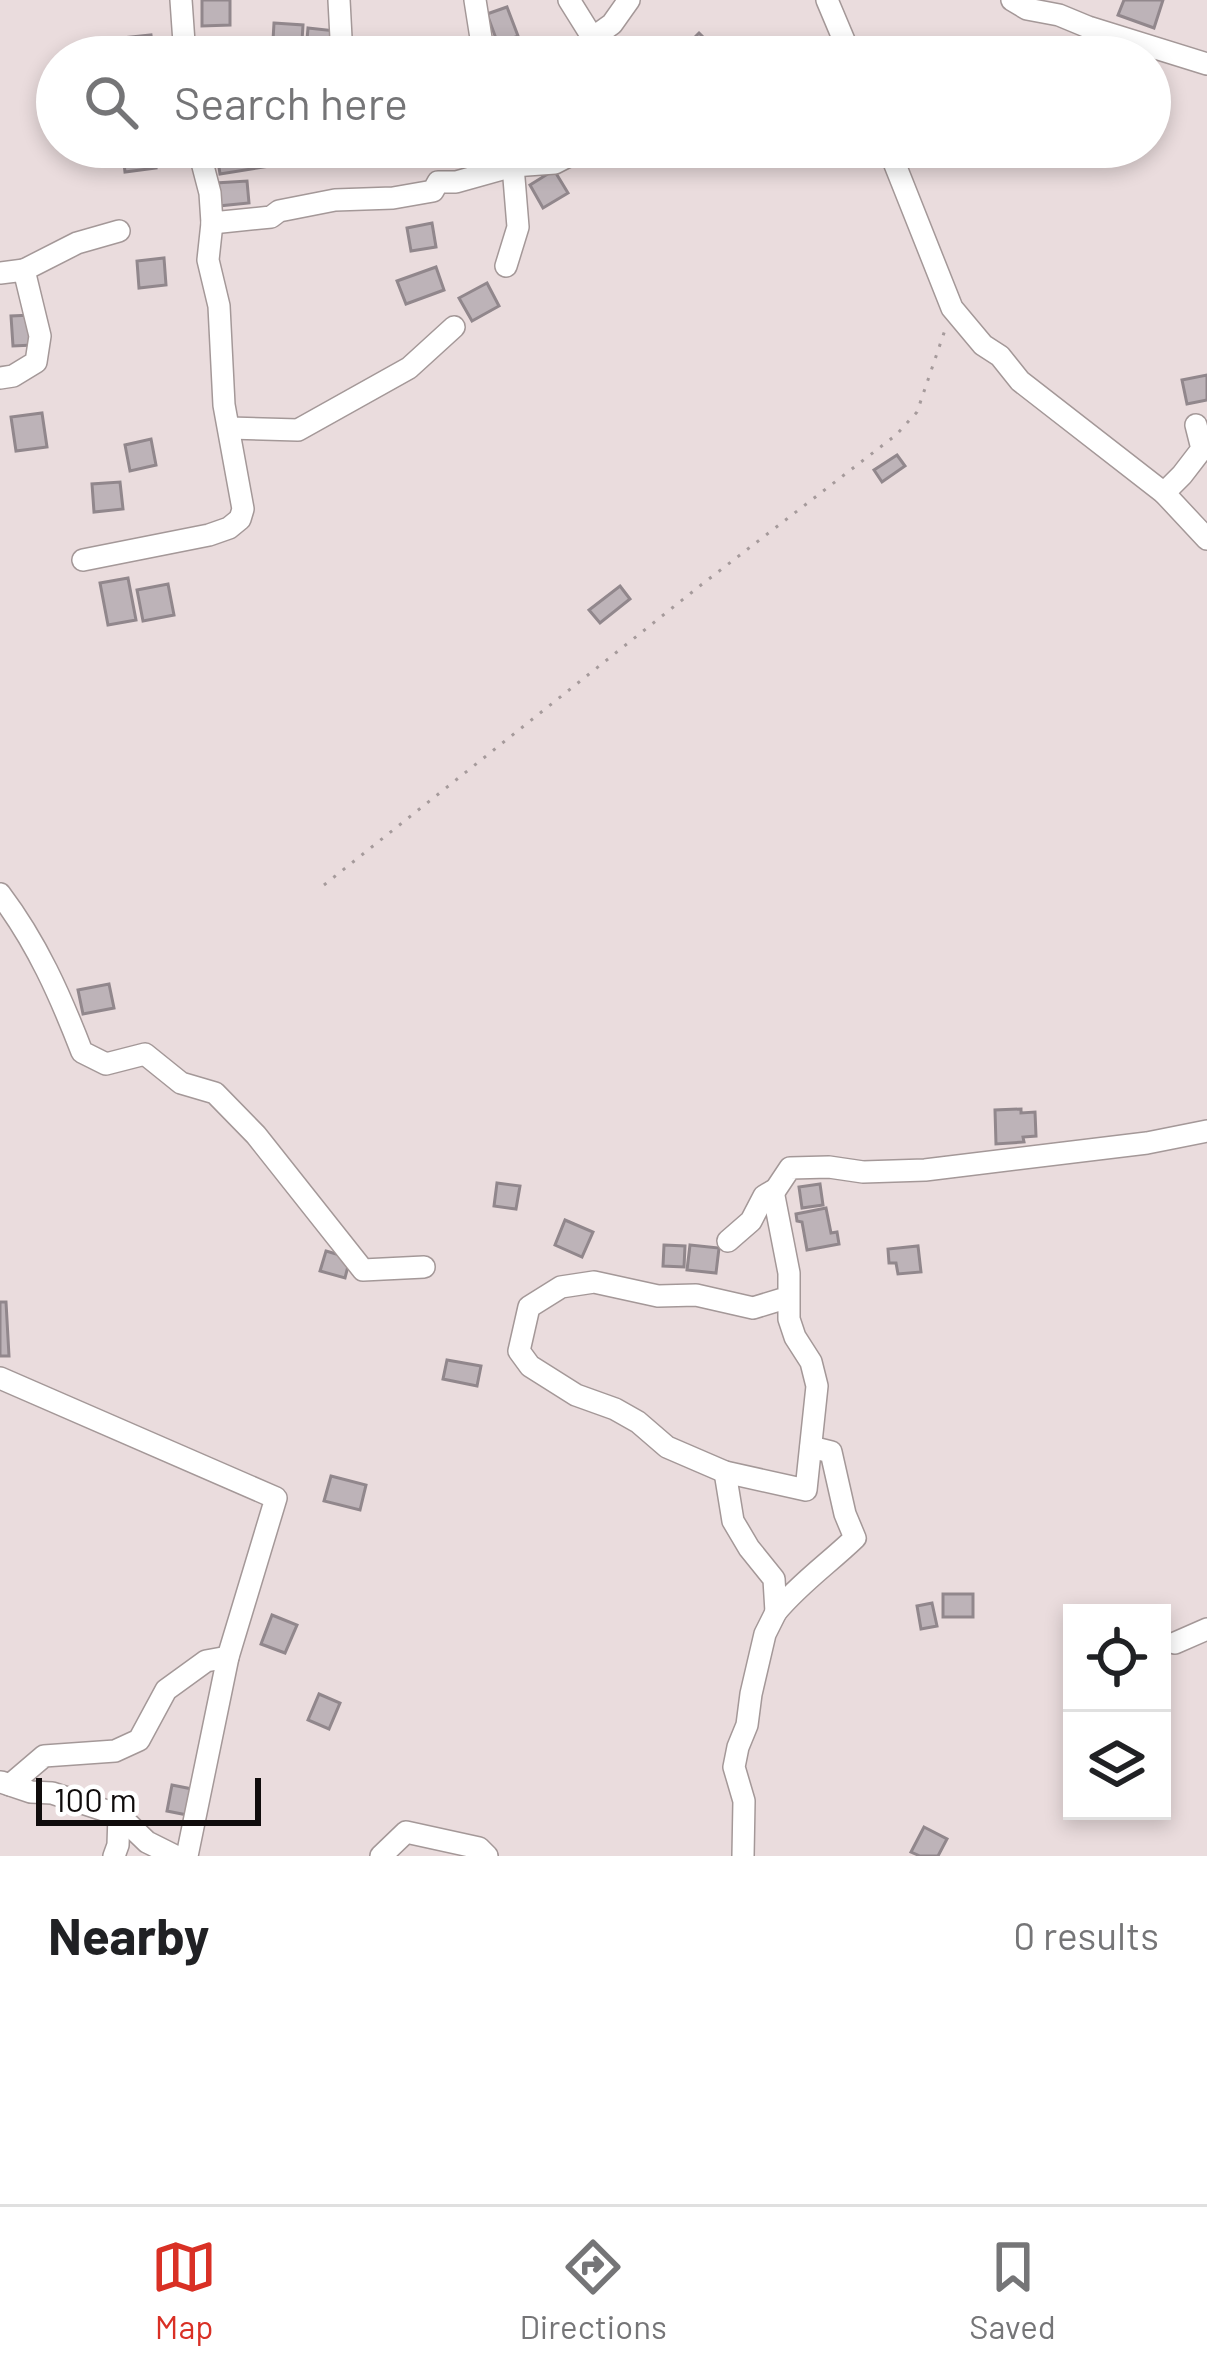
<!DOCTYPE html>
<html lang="en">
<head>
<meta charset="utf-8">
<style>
  :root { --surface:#fff; --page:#f2f2f2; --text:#202124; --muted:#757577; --line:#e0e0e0; --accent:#d93025 }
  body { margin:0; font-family:Barlow,sans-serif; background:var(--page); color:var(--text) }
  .controls { position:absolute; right:36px; bottom:36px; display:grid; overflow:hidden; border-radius:0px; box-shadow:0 6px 18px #0003 }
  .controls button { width:108px; height:108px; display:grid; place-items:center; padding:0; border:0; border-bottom:3px solid var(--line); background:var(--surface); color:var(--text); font:60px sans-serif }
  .scale { position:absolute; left:36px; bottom:30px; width:225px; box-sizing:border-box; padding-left:12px; border:6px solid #100c0c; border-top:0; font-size:33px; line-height:42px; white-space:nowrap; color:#100c0c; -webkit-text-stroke:9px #fff; paint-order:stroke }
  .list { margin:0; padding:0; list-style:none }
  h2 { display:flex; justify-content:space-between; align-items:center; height:156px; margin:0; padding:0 48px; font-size:51px }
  h2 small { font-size:39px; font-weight:400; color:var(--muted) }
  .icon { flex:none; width:66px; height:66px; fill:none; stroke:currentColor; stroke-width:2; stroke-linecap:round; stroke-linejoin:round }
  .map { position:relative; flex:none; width:1207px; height:1856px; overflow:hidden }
  .search { position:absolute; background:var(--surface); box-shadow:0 6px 18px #0003; left:36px; right:36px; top:36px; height:132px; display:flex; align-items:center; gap:30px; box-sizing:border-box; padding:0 42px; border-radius:66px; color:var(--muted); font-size:45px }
  .sheet { height:348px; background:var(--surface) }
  nav { display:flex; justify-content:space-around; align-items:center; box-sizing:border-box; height:168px; border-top:3px solid var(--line); background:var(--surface); font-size:33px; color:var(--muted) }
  nav a { display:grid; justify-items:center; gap:6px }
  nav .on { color:var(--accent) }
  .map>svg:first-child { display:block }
  .building { fill:#bdb3b8; stroke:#91878c; stroke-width:3 }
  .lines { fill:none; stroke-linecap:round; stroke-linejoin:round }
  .minor-casing { stroke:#a49898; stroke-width:24 }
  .path { stroke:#a59a9b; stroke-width:3; stroke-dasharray:3 9; stroke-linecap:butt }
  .minor { stroke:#fff; stroke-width:21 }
</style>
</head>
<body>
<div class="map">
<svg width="1207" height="1856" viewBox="0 0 1207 1856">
  <rect width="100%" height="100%" fill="#eadcdd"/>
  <g class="building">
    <polygon points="202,0 230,0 230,25 202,26"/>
    <polygon points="1124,0 1163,0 1154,28 1118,15"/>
    <polygon points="507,7 518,36 498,44 487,14"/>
    <polygon points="274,23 303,25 301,57 272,57"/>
    <polygon points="308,28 336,31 334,54 306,51"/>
    <polygon points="699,33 723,57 675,57"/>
    <polygon points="151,35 154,57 123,57 121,38"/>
    <polygon points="122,147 153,147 156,168 125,172"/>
    <polygon points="216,147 273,147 276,165 220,174"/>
    <polygon points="554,170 568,193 543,208 530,185"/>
    <polygon points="247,181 249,203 218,206 216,183"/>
    <polygon points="432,223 436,247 411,251 407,228"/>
    <polygon points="164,258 166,285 139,288 137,261"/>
    <polygon points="436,267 444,290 406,304 397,281"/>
    <polygon points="487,283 499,306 472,321 459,298"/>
    <polygon points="32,315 33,345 13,346 11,316"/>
    <polygon points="1207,375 1207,400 1187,404 1182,380"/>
    <polygon points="42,413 47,447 16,451 11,417"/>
    <polygon points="151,439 156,465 130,471 125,445"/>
    <polygon points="897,455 905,466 882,482 874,470"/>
    <polygon points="120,482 123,509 94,512 92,484"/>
    <polygon points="128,578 136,620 108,625 100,583"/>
    <polygon points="168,584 174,615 143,621 137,590"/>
    <polygon points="620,586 630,599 600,623 589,610"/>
    <polygon points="109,984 114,1008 83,1014 78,990"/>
    <polygon points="1021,1109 1021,1113 1035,1112 1036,1136 1023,1137 1024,1142 996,1144 995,1110"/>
    <polygon points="497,1183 520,1186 516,1209 494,1206"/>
    <polygon points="820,1184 823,1205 802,1208 799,1187"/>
    <polygon points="826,1208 831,1233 837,1232 839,1244 807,1250 802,1222 797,1221 796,1214"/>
    <polygon points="565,1220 593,1232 582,1257 555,1245"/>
    <polygon points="664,1245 685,1246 684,1267 663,1266"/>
    <polygon points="690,1245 719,1248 716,1273 687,1270"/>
    <polygon points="918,1246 921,1272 898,1274 896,1263 889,1263 888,1249"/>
    <polygon points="326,1251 350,1258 345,1278 320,1271"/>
    <polygon points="0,1302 6,1302 9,1356 0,1356"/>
    <polygon points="447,1360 481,1366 477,1386 443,1379"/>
    <polygon points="331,1476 366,1485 360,1510 324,1501"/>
    <rect x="943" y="1594" width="30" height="23"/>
    <polygon points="932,1603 937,1626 921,1629 917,1606"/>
    <polygon points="272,1615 297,1625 285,1653 261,1644"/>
    <polygon points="319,1694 340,1703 329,1729 308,1720"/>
    <polygon points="172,1785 197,1790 192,1816 167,1811"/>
    <polygon points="924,1827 947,1839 938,1856 920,1856 911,1852"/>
  </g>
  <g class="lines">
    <g class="minor-casing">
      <g id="minor">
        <polyline points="181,0 185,57"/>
        <polyline points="339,0 342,57"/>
        <polyline points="475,0 484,57"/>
        <polyline points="569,0 589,32 598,34 612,24 629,0"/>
        <polyline points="827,0 851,57"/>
        <polyline points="1012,0 1027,9 1059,15 1088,27 1207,64"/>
        <polyline points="598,34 616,57"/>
        <polyline points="198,147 210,193 212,223 271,217 279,211 335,200 393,198 433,191 438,182 456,182 513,166 509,147"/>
        <polyline points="888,147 952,308 983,345 1000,356 1020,381 1164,493 1207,539"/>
        <polyline points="506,266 518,227 513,166 555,163 586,147"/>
        <polyline points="24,270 77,243 119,231"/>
        <polyline points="0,273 24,270 40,336 36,362 13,376 0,378"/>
        <polyline points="229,428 298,430 409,368 454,327"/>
        <polyline points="1164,493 1182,475 1202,449 1196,425"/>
        <polyline points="83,560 209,535 229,528 240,519 243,509 224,405 219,306 208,260 212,223"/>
        <path d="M0 894C37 943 60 995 82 1052L106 1064 145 1054 181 1083 215 1093 256 1135 363 1270 424 1267"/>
        <polyline points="773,1191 789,1273 789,1319 795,1337 811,1362 817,1386 806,1490 725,1472 667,1447 638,1422 615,1409 576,1395 530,1366 519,1351 529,1307 561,1287 594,1282 658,1296 696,1295 753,1308 789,1297"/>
        <polyline points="728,1241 751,1221 764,1196 776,1189 790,1168 829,1167 863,1172 925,1170 1147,1143 1207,1131"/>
        <polyline points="0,1378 276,1498 228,1657 187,1856"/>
        <path d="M725 1472 733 1521 749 1548 774 1579 776 1612C799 1584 829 1563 855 1538L845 1514 831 1452 811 1447"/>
        <polyline points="1175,1643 1207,1629"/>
        <polyline points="1,1782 31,1792 52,1793 119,1815 147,1842 175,1856"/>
        <polyline points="10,1785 44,1756 115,1751 139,1740 166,1690 206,1661 228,1657"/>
        <polyline points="114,1856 118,1845 119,1815"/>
        <polyline points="381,1856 406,1832 479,1848 487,1856"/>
        <polyline points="743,1856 744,1801 734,1767 738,1747 747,1725 751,1694 765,1634 776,1612"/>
      </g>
    </g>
    <polyline class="path" points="324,885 701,585 896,435 917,412 946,327"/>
    <use href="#minor" class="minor"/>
  </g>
</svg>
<div class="controls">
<button><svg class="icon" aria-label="locate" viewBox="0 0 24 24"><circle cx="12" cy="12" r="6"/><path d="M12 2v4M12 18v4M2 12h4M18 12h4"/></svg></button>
<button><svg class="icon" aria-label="layers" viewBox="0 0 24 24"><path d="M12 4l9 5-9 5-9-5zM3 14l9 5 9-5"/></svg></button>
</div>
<div class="scale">100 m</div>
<div class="search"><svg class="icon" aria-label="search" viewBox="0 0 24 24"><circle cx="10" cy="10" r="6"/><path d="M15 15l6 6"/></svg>Search here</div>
</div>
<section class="sheet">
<h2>Nearby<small>0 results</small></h2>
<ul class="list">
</ul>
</section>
<nav>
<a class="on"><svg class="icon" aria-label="map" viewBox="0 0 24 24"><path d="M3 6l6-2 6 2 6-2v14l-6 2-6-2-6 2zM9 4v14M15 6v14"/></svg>Map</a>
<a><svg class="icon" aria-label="directions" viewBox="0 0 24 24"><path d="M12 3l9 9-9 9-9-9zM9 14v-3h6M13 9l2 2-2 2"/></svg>Directions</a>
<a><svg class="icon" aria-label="saved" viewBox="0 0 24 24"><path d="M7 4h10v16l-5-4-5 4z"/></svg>Saved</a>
</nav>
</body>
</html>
